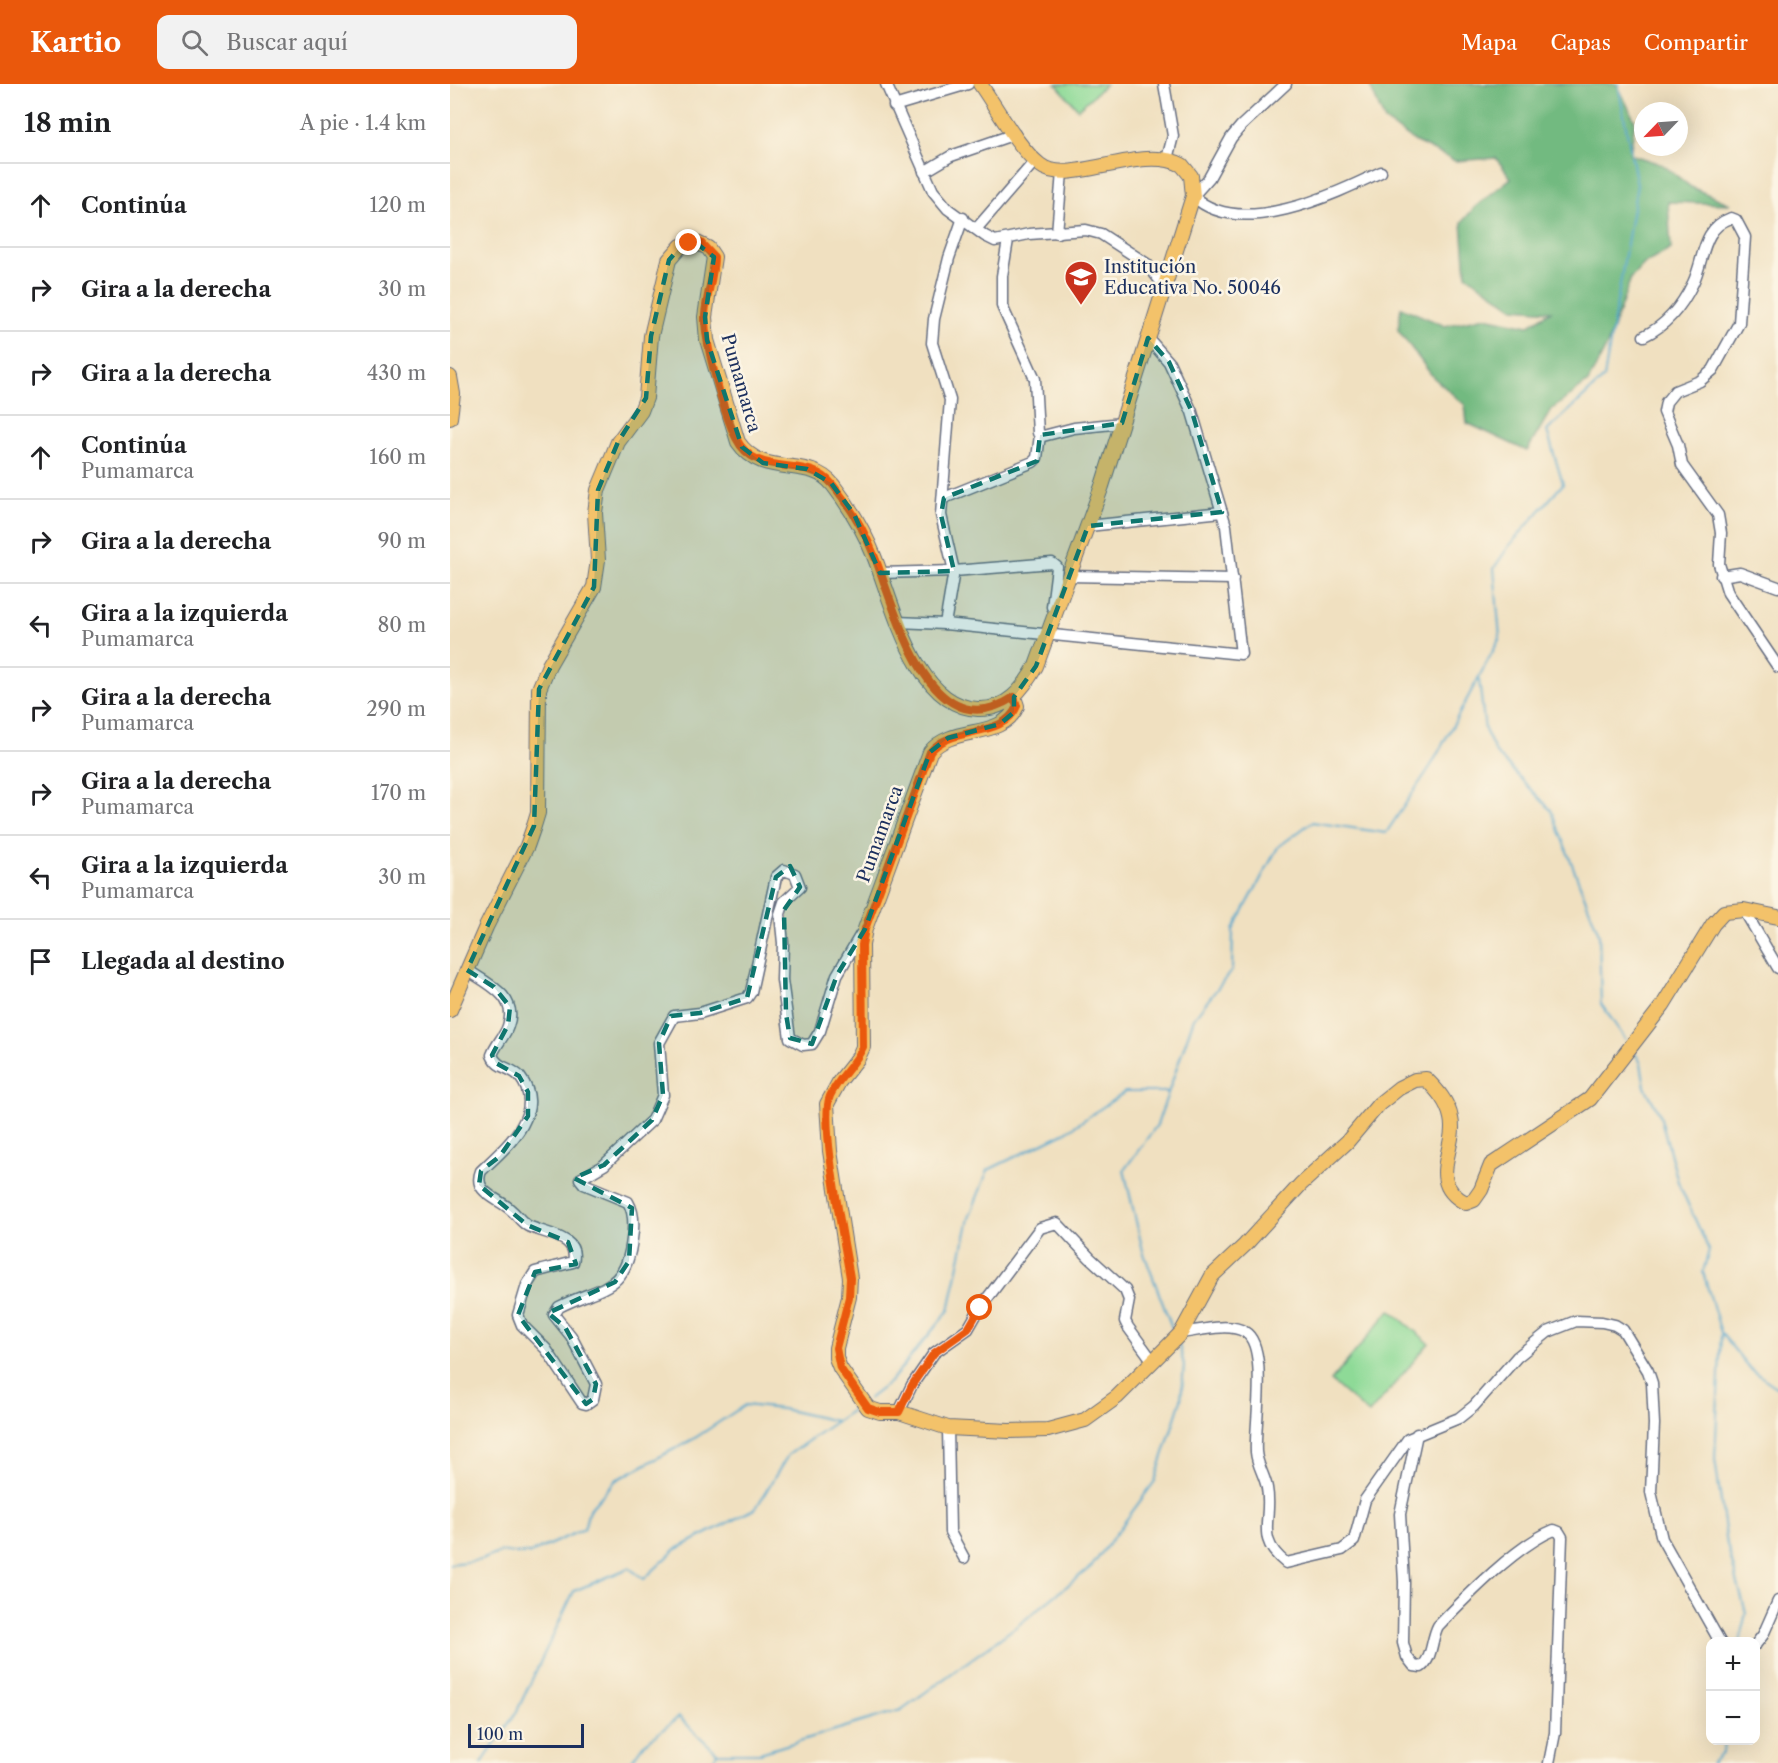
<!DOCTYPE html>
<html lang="es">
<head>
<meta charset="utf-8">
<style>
  :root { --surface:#fff; --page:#f2f2f2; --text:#202124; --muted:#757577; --line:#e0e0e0; --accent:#ea580c }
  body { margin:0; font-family:"Libre Caslon Text",serif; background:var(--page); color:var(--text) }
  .controls { position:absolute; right:18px; bottom:18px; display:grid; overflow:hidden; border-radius:12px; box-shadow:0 6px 24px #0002 }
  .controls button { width:54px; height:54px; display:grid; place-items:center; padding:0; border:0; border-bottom:2px solid var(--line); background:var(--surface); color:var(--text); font:30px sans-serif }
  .compass { position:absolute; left:1184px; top:18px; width:54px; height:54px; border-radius:50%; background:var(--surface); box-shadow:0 6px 24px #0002; rotate:245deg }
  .scale { position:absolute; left:18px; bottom:15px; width:116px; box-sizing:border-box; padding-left:6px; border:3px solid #1b2f5e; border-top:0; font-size:16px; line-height:21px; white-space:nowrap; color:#1b2f5e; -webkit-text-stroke:4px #fcf5e5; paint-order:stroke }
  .stop { position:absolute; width:18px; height:18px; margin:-14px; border:4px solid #ea580c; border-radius:50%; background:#fff }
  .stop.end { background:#ea580c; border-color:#fff; box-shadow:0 2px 6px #0008 }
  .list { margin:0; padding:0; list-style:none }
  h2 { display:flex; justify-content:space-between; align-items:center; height:78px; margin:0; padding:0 24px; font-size:26px }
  h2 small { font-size:20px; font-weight:400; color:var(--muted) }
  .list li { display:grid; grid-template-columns:39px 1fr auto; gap:18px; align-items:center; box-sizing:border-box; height:84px; padding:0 24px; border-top:2px solid var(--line) }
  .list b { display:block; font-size:22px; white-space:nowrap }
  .list p { margin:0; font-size:20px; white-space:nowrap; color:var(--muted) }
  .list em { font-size:20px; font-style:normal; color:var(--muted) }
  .icon { flex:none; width:33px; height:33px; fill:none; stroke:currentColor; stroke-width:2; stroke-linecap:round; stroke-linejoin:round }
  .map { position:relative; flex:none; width:1328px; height:1679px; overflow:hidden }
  header { display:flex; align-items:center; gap:36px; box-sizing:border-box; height:84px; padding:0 30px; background:var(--accent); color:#fff }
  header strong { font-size:28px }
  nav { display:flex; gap:33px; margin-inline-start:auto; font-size:21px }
  .search { width:420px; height:54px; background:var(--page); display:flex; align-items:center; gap:15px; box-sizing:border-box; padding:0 21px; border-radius:12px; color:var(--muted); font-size:22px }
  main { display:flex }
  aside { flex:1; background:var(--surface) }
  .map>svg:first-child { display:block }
  .green { fill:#8eda97; stroke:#54847a; stroke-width:1.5 }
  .forest { fill:#72ba80; stroke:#46746f; stroke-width:1.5 }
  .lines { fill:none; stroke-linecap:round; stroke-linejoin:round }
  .stream { stroke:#50a5cc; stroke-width:2 }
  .minor-casing { stroke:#666d80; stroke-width:13 }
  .major-casing { stroke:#666d80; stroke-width:16 }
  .minor { stroke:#fff; stroke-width:10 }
  .major { stroke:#f3c26a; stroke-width:14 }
  .route { stroke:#ea580c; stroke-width:8 }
  .marked { fill:#0f766e; fill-opacity:0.2; stroke:#0f766e; stroke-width:4.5; stroke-dasharray:12 8; stroke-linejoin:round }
  .labels { text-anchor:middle; stroke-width:5; stroke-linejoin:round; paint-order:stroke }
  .poi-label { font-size:18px; fill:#1b2f5e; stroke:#fcf5e5; text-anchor:start }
  .street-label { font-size:18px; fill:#1b2f5e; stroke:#fcf5e5 }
</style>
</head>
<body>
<header>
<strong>Kartio</strong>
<div class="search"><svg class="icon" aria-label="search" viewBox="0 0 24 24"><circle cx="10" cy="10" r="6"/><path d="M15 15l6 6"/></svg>Buscar aquí</div>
<nav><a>Mapa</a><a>Capas</a><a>Compartir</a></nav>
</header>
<main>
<aside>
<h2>18 min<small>A pie · 1.4 km</small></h2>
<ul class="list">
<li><svg class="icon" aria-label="ahead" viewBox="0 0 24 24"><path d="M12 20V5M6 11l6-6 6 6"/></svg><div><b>Continúa</b></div><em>120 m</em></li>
<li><svg class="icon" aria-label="right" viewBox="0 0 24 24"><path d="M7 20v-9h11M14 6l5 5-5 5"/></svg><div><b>Gira a la derecha</b></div><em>30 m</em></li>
<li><svg class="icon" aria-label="right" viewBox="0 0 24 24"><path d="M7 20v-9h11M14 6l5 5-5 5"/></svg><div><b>Gira a la derecha</b></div><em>430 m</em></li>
<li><svg class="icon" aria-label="ahead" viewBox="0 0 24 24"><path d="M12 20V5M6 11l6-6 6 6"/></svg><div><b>Continúa</b><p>Pumamarca</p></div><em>160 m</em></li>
<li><svg class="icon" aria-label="right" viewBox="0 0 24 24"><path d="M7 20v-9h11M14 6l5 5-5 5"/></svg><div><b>Gira a la derecha</b></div><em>90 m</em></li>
<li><svg class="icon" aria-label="left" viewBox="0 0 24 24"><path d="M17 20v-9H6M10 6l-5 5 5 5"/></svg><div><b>Gira a la izquierda</b><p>Pumamarca</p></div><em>80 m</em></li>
<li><svg class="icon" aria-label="right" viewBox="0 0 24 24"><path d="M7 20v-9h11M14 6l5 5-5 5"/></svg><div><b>Gira a la derecha</b><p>Pumamarca</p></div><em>290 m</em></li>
<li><svg class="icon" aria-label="right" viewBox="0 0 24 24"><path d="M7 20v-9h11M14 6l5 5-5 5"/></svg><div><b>Gira a la derecha</b><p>Pumamarca</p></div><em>170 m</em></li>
<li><svg class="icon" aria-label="left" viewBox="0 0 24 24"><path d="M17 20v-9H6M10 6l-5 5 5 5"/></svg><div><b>Gira a la izquierda</b><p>Pumamarca</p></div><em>30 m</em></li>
<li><svg class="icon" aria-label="arrive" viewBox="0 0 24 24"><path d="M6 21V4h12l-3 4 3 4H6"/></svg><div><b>Llegada al destino</b></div></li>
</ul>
</aside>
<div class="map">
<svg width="1328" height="1679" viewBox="0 0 1328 1679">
  <rect width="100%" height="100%" fill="#fcf5e5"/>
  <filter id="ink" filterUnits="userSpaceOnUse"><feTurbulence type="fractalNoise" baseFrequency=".0167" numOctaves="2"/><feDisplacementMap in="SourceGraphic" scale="12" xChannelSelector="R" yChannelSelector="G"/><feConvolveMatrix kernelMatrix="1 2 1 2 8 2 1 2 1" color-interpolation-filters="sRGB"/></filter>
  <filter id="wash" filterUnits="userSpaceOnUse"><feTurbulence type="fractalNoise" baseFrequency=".008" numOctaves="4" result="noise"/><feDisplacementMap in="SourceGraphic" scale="24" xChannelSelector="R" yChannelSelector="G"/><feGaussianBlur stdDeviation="1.35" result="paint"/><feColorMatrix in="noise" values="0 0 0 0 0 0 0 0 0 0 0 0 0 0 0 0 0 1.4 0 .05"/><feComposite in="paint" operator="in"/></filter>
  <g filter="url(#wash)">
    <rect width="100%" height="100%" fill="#f0e0c0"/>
    <g class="green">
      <polygon points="606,0 656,0 628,25"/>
      <polygon points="940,1226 979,1259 919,1330 881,1297"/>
    </g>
    <polygon class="forest" points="919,0 1167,0 1185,37 1180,70 1213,81 1241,103 1280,120 1218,118 1221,165 1194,180 1181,194 1158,259 1138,298 1101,326 1077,367 1017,339 1015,321 983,293 948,246 951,223 995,242 1035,233 1078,242 1101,227 1064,224 1016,191 1012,138 1025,123 1061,94 1046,74 1005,77 966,58 935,37"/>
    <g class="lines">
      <g class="stream">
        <polyline points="1029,596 1035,646 1046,669 1101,726 1149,850 1151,920 1176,956"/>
        <polyline points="1184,968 1191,979 1195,1003 1210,1031 1228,1098 1259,1166 1253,1188 1271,1249 1265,1375 1277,1460 1296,1529 1289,1558"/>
        <polyline points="722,1244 693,1167 674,1086 707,1041 744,934 782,886 783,846 828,763 862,738 936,749 982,680 1050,554 1044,484 1059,462 1113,400 1097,347 1154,294 1187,101 1168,0"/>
        <polyline points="1271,1249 1300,1285 1328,1304"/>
        <polyline points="418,1315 440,1298 499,1226 519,1134 538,1086 616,1048 675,1008 718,1008"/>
        <polyline points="0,1480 31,1476 51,1468 79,1470 134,1445 139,1426 166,1396 245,1354 295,1321 332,1325 386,1337"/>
        <polyline points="32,1679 67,1627 124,1507 179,1484 194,1495 225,1466 306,1424 338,1371 411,1320"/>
        <polyline points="180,1679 193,1661 229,1633 267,1669 310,1669 451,1626 567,1542 642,1482 705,1397 731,1316 734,1281 729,1261"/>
        <polyline points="262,1679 267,1669"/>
        <polyline points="1262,1679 1273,1669 1274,1656"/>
      </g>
    </g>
  </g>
  <g filter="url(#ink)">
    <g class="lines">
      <g class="minor-casing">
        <g id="minor">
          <polyline points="436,0 483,107 498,125 535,152 545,157 579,150 636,146 651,150 697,180 715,203"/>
          <polyline points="714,0 723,52 717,75"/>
          <path d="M836 0 791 42 781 54 759 94 743 112C789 156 883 111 931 88"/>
          <polyline points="444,22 518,0"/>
          <polyline points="474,88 501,72 565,50"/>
          <polyline points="527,144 585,77"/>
          <polyline points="607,149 612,88"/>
          <polyline points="558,156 552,192 552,222 585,295 588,349 593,352 624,344 672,339"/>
          <path d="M1194 252C1217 241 1232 222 1243 199 1255 174 1251 145 1281 134L1286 136 1295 153 1289 239 1263 286 1250 297 1225 307 1216 318 1214 328 1228 361 1232 381 1268 431 1271 449 1269 480 1278 509 1328 583"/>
          <polyline points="494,414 583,378 587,374 590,351"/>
          <polyline points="638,442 772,428"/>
          <polyline points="430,489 504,487 602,479 607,483 602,523"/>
          <polyline points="618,492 783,495"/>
          <polyline points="1271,492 1290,489 1328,503"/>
          <polyline points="447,538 495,540 791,570 776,442 742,328 719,278 698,254"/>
          <polyline points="495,540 504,487 491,431 500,316 482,259 484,235 499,174 513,134"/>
          <polyline points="1294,826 1328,884"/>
          <path d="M17 886C37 899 69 913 58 942 55 952 46 960 42 971 48 986 61 982 70 993 98 1029 55 1064 31 1087 22 1109 49 1114 61 1126 67 1131 71 1138 78 1142 95 1150 130 1152 123 1178L85 1188 77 1201 68 1231 72 1241 96 1265 132 1319 136 1320 143 1315 146 1300 121 1252 104 1231 109 1223C149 1202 176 1209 182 1155 184 1143 184 1128 178 1118L134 1100 130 1095 154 1081 202 1036 213 1011 209 959 224 932 250 929 297 914 301 908 326 793 334 786 345 790 350 803 334 818 330 830 333 859 332 896 340 954 353 961 362 960 370 947 387 891 411 850"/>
          <path d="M731 1249C748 1247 779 1238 795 1248 819 1262 804 1343 806 1368 807 1381 815 1392 817 1404 823 1436 804 1454 836 1479L892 1466 904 1457 915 1416 958 1355 1009 1334 1024 1322 1067 1273 1098 1248 1126 1237 1152 1238 1165 1241 1173 1246 1198 1287 1202 1299 1204 1340 1201 1408 1212 1455 1270 1558"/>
          <polyline points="449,1328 462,1301 484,1269 518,1245 530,1224 590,1144 607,1139 640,1174 675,1206 679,1216 675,1237 678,1243 702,1276"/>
          <polyline points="498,1344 500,1448 514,1474"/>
          <path d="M967 1350 950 1430 954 1498 953 1559 957 1573 964 1582 971 1583C983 1574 981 1555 988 1542 1017 1512 1067 1461 1104 1446L1109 1448 1112 1453 1105 1649 1099 1679"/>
          <polyline points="1306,1560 1313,1551 1328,1517"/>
        </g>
      </g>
      <g class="major-casing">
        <g id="major">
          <polyline points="0,293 3,310 0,334"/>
          <path d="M564 613 567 622C552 657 502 640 480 668L415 845 412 861 413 963 408 974 389 998 377 1020 380 1067 400 1194 399 1213 386 1264V1274L390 1284 418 1324 430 1328H449L498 1344 559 1347 598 1346 635 1336 667 1313 731 1249 762 1192 795 1161 851 1100 897 1058 929 1020 949 1004 965 996 976 995C987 1006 998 1018 1001 1034 1008 1064 975 1098 1016 1119L1024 1116 1031 1106 1041 1081 1140 1015 1213 921 1263 840 1274 828 1294 826 1328 833"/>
          <path d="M0 926 36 843 77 762 84 742 88 729 89 605 99 581 144 503 148 476 145 429 148 406 168 358 191 327 196 314 201 252 219 176 231 162 245 158 258 164 264 173 255 233 257 256 288 358C314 396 358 370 383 401 400 423 414 447 424 472 443 519 465 623 528 625 557 626 573 605 586 582L652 402 743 112 741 92 732 81C691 59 618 104 590 81 567 63 547 24 530 0"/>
        </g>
      </g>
      <use href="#minor" class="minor"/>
      <use href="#major" class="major"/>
    </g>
  </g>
  <g class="lines" filter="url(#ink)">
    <path class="route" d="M239 159H251L264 173C264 193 256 212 255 231 254 258 274 330 286 354 307 397 357 369 383 401 400 422 414 446 424 471 446 525 478 669 564 613L567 622C553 656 502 640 480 668L415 845 412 861 413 963C405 981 388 994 380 1012 369 1038 395 1160 400 1194L399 1213 386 1264 390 1284 418 1324 430 1328H449L462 1301 484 1269 518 1245 530 1224"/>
  </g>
  <path class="marked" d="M245 158 264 173 255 233 257 256 292 363 313 379 357 385 381 399 404 430 430 489 504 487 491 431 494 414 587 377 590 351 672 339 698 254 719 278 742 328 772 428 638 442 586 582 564 613V628L550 640 498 654 480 668 415 845 387 891 362 960 340 954 336 930 334 826 350 803 340 782 326 793 297 914 250 929 221 932 209 959 213 1011 202 1036 154 1081 124 1094 182 1124 179 1177 165 1198 98 1229 115 1243 146 1300 143 1315 136 1320 68 1231 85 1188 126 1180 118 1158 77 1141 29 1101 31 1087 50 1072 78 1032V1008L69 992 46 979 42 971 58 941 60 923 44 903 17 886 84 742 89 605 144 503 148 406 168 358 196 314 201 252 219 176 231 162Z"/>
  <defs>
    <g id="school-pin" transform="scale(1.725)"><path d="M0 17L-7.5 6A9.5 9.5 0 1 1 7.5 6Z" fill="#c8321e" stroke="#fcf5e5"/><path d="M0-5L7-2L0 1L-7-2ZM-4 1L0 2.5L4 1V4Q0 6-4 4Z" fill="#fff"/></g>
  </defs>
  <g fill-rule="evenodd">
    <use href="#school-pin" x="631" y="193"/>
  </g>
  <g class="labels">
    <g class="poi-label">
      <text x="654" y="189">Institución<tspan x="654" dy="21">Educativa No. 50046</tspan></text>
    </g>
    <g class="street-label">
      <text transform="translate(291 299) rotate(74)" y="6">Pumamarca</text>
      <text transform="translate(430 750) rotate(-70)" y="6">Pumamarca</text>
    </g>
  </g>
</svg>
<div class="controls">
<button>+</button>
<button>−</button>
</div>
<svg class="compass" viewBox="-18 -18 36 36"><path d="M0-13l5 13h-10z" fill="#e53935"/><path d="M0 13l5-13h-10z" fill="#757577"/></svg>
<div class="scale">100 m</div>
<div class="stop" style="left:530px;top:1224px"></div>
<div class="stop end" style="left:239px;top:159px"></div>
</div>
</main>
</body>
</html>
